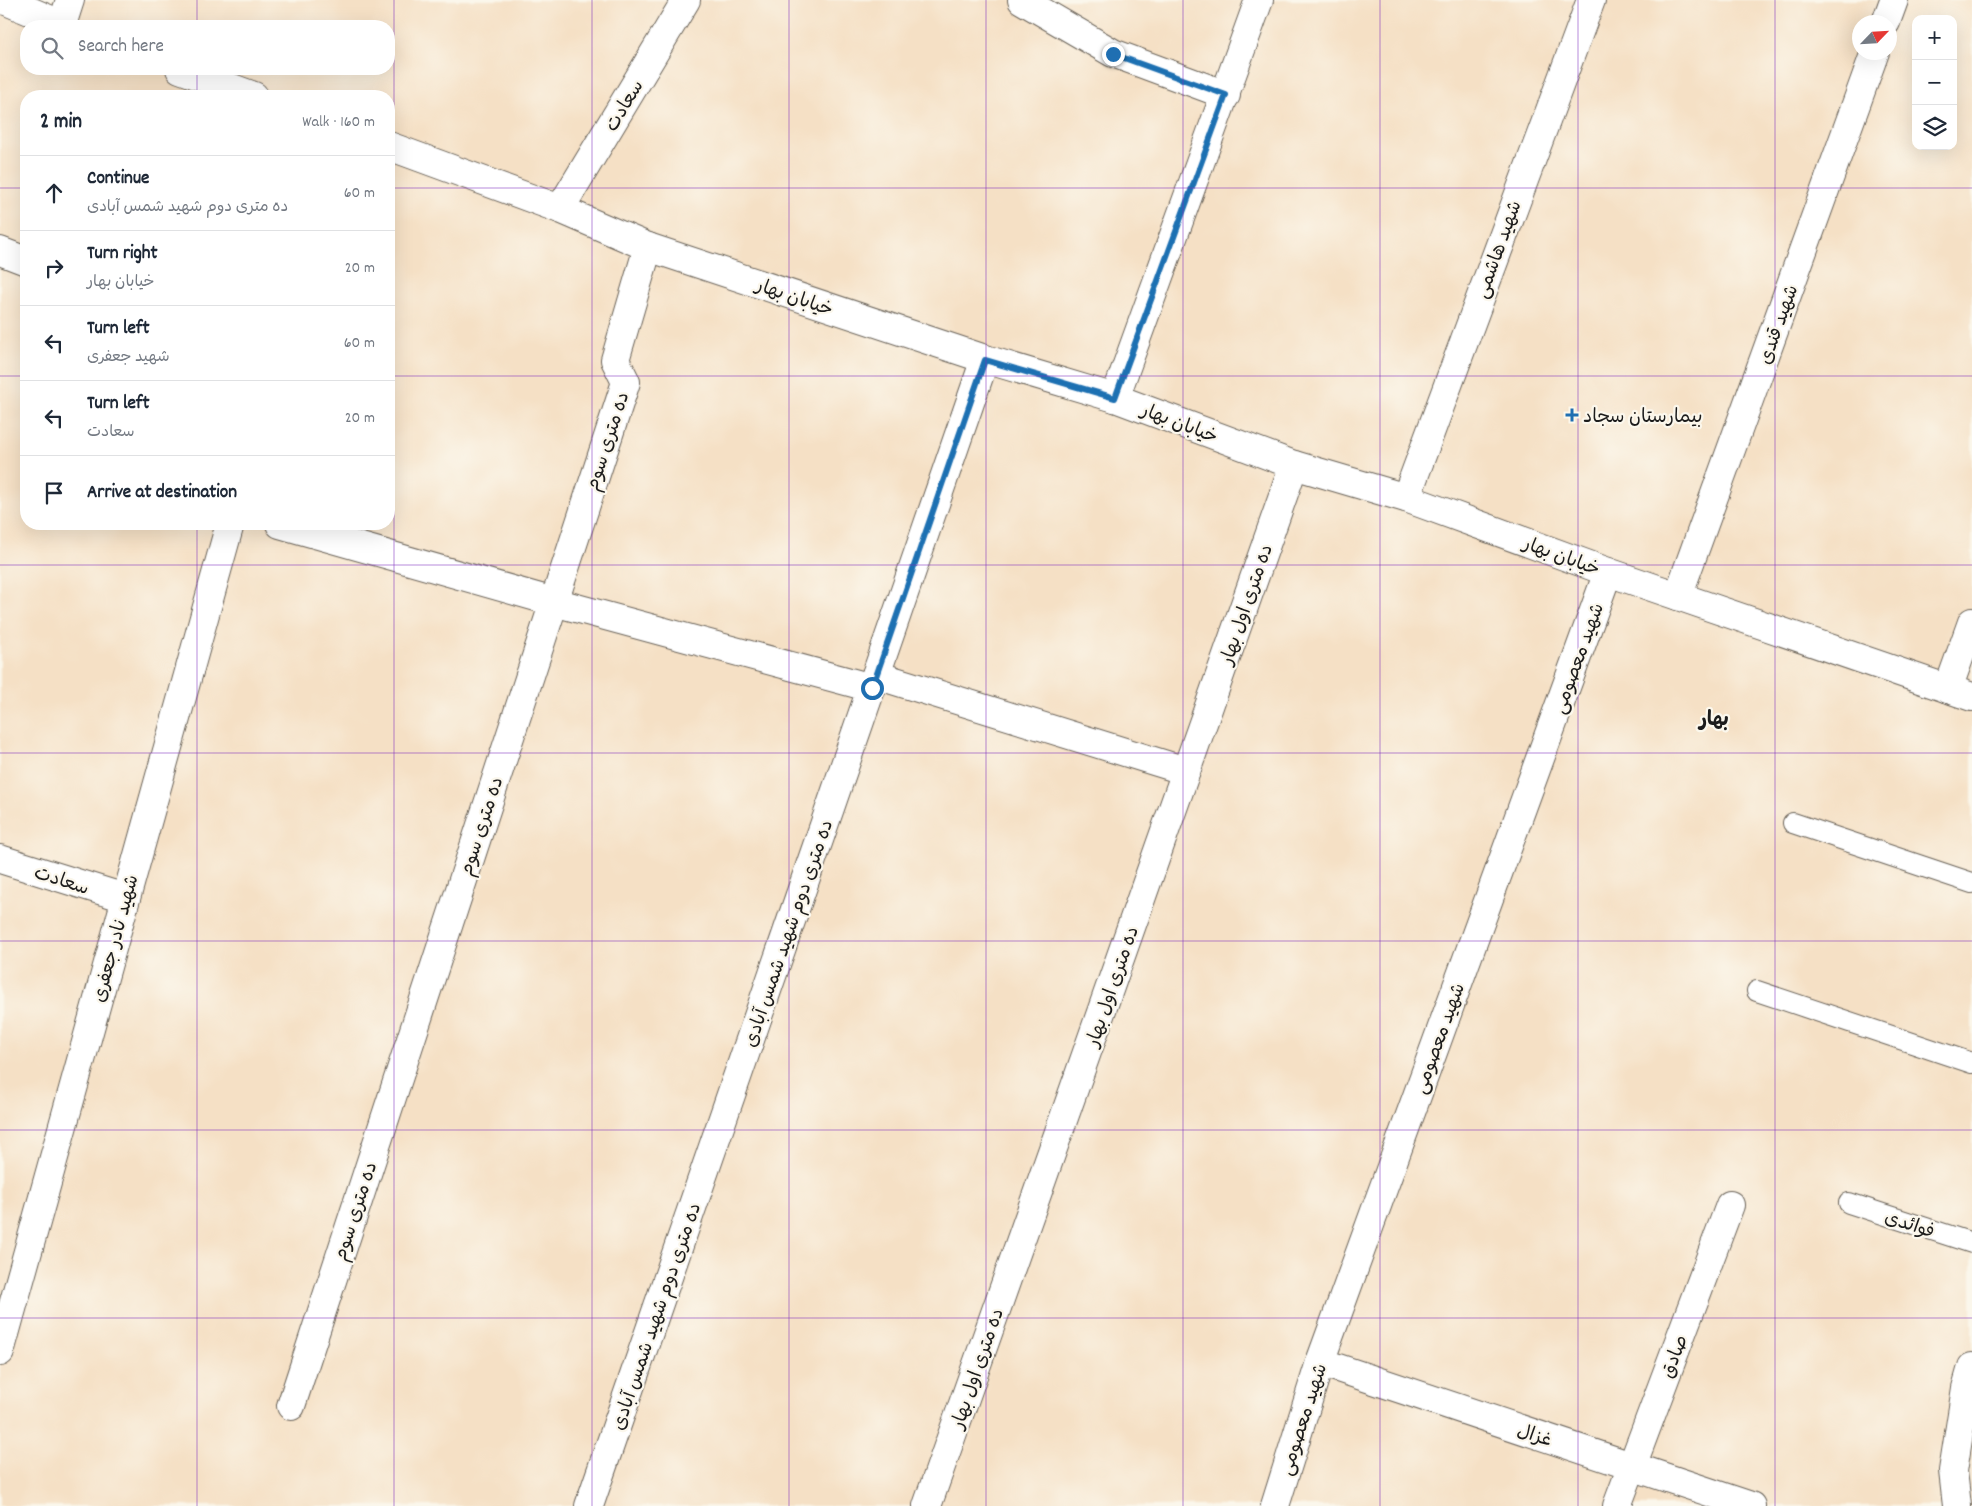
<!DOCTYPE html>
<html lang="en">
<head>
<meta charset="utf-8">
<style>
  :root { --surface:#fff; --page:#f2f2f3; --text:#1f2937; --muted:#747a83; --line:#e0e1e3 }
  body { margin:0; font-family:Dekko,"Playpen Sans Arabic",sans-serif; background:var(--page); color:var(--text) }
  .controls { position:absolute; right:15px; top:15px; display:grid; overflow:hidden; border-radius:10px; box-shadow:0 5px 20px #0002 }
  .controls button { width:45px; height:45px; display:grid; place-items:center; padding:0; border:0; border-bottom:1px solid var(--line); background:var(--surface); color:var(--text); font:25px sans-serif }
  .compass { position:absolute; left:1852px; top:15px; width:45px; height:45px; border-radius:50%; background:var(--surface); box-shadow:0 5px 20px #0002; rotate:65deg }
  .stop { position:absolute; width:15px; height:15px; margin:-11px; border:4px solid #1f6fb2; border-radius:50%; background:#fff }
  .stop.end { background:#1f6fb2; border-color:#fff; box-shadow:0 1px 5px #0008 }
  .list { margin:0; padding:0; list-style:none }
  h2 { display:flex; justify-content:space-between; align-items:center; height:65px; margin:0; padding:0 20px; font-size:21px }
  h2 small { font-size:16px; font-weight:400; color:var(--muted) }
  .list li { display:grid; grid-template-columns:32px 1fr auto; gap:15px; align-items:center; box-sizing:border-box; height:75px; padding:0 20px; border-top:1px solid var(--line) }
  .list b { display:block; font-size:19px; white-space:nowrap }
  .list p { margin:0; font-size:16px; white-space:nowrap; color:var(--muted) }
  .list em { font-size:16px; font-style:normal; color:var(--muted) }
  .icon { flex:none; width:28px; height:28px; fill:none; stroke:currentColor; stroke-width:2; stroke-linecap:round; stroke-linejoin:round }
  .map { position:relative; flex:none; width:1972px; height:1506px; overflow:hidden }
  .search { position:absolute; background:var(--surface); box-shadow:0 5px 20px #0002; left:20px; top:20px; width:375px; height:55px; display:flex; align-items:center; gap:12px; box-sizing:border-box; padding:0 18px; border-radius:20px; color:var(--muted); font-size:19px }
  .panel { position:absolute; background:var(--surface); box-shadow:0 5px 20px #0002; left:20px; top:90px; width:375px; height:440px; border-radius:20px }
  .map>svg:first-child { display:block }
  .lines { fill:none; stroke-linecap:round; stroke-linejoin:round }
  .service-casing { stroke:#686157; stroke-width:22 }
  .minor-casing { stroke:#686157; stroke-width:30 }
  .secondary-casing { stroke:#686157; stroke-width:30 }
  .service { stroke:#fff; stroke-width:20 }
  .minor { stroke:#fff; stroke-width:28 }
  .secondary { stroke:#fff; stroke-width:28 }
  .route { stroke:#1f6fb2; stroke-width:6 }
  .grid { fill:none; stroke:#7b2cbf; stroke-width:1; stroke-opacity:0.55 }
  .poi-dot { fill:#1f6fb2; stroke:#fbf7ec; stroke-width:2 }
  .labels { text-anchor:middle; stroke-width:4.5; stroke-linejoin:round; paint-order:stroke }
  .street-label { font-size:19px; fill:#1c1c1c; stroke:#fbf7ec }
  .poi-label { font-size:19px; fill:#1c1c1c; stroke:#fbf7ec; text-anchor:start }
  .neighbourhood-label { font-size:20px; font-weight:bold; fill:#1c1c1c; stroke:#fbf7ec }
</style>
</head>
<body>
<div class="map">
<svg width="1972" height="1506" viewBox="0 0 1972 1506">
  <rect width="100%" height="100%" fill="#fbf7ec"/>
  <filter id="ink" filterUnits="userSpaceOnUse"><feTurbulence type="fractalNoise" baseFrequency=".02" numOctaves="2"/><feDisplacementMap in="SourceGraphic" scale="10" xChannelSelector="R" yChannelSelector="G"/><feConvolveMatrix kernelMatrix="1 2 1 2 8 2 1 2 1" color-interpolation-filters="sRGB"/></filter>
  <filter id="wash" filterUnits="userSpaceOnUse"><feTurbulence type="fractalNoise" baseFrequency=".0096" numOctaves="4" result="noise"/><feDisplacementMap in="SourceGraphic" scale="20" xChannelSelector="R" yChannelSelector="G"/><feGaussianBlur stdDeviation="1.12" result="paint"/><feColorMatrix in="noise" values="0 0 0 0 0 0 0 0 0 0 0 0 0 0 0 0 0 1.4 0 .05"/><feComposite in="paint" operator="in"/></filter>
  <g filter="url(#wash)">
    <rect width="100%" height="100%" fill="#f5e0c5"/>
  </g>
  <g filter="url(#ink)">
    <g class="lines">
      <g class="service-casing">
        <g id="service">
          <polyline points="1793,823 1972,883"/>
          <polyline points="1757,991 1972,1063"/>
          <polyline points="1849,1203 1972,1243"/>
        </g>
      </g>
      <g class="minor-casing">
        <g id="minor">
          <polyline points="1022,0 1113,53 1226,95"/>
          <polyline points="1886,22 1894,0"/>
          <polyline points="62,25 70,0"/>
          <polyline points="560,209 686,0"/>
          <polyline points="0,251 26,261"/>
          <polyline points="1115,398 1259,0"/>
          <polyline points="1406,498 1591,0"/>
          <polyline points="280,524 554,602 872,688"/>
          <polyline points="1678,596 1875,52"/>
          <polyline points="876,675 1186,771"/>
          <polyline points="1948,689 1972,622"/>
          <polyline points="0,859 125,898"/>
          <polyline points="0,1352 230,524"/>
          <polyline points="1320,1362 1751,1506"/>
          <polyline points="291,1406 626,382 615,360 648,247"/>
          <polyline points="589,1506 985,359"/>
          <polyline points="927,1506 1294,465"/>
          <polyline points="1275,1506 1320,1362 1608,572"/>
          <polyline points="1617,1506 1730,1205"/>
          <polyline points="1957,1506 1953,1471 1966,1388 1972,1367"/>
        </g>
      </g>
      <g class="secondary-casing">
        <g id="secondary">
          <polyline points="4,0 65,26"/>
          <polyline points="180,69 254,96"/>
          <polyline points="389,146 560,209 648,247 985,359 1115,398 1294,465 1406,498 1608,572 1972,697"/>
        </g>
      </g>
      <use href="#service" class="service"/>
      <use href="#minor" class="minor"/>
      <use href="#secondary" class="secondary"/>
    </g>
  </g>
  <g class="lines" filter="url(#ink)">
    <polyline class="route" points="872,688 985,360 1115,398 1226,95 1113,54"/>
  </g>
  <path class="grid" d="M197 0V26M394 0V1506M592 0V1506M789 0V1506M986 0V1506M1183 0V1506M1380 0V1506M1578 0V1506M1775 0V1506M197 69V96M0 188H26M389 188H1972M0 376H26M389 376H1972M197 524V1506M0 565H1972M0 753H1972M0 941H1972M0 1130H1972M0 1318H1972"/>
  <path class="poi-dot" d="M1569.5 407.5h5v5h5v5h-5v5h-5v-5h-5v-5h5z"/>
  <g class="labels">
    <g class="street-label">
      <text transform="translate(623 105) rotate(-59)" y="7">سعادت</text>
      <text transform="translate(1497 249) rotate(-70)" y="7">شهید هاشمی</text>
      <text transform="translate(795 296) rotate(19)" y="7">خیابان بهار</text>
      <text transform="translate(1777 324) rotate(-70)" y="7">شهید قندی</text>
      <text transform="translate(1180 422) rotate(21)" y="7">خیابان بهار</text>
      <text transform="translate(606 441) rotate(-72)" y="7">ده متری سوم</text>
      <text transform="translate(1562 555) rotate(20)" y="7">خیابان بهار</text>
      <text transform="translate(1245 604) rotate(-71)" y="7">ده متری اول بهار</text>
      <text transform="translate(1577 658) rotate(-70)" y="7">شهید معصومی</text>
      <text transform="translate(480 826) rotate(-72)" y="7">ده متری سوم</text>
      <text transform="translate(62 879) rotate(18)" y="7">سعادت</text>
      <text transform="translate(787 933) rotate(-71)" y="7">ده متری دوم شهید شمس آبادی</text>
      <text transform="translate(114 938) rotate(-75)" y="7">شهید نادر جعفری</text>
      <text transform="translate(1111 986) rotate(-71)" y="7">ده متری اول بهار</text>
      <text transform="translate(1438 1038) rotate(-70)" y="7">شهید معصومی</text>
      <text transform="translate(354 1211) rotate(-72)" y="7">ده متری سوم</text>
      <text transform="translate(1910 1223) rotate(18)" y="7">فوائدی</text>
      <text transform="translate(655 1316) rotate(-71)" y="7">ده متری دوم شهید شمس آبادی</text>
      <text transform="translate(1673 1356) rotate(-69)" y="7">صادق</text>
      <text transform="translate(976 1368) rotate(-71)" y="7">ده متری اول بهار</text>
      <text transform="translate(1302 1419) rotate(-72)" y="7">شهید معصومی</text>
      <text transform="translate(1535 1434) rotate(18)" y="7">غزال</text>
    </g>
    <g class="poi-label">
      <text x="1583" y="422">بیمارستان سجاد</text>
    </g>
    <g class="neighbourhood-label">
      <text x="1714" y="725">بهار</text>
    </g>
  </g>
</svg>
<div class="controls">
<button>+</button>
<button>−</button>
<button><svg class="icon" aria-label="layers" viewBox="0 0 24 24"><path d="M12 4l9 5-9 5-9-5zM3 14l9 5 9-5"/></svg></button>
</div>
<svg class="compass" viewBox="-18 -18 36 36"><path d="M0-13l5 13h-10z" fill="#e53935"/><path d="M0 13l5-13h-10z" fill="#747a83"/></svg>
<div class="stop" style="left:872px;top:688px"></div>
<div class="stop end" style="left:1113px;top:54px"></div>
<div class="search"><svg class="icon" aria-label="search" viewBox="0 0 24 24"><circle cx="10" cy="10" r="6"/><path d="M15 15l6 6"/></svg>Search here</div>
<section class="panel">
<h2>2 min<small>Walk · 160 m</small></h2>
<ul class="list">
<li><svg class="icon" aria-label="ahead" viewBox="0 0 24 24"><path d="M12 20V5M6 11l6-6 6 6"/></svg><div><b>Continue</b><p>ده متری دوم شهید شمس آبادی</p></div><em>60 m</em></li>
<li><svg class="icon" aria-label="right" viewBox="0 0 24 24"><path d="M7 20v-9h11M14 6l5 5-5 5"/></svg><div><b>Turn right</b><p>خیابان بهار</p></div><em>20 m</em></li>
<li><svg class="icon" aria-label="left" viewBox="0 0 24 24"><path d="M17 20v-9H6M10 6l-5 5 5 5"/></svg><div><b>Turn left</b><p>شهید جعفری</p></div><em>60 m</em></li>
<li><svg class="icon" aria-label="left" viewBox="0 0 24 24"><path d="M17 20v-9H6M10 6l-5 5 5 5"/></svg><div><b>Turn left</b><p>سعادت</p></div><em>20 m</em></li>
<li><svg class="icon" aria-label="arrive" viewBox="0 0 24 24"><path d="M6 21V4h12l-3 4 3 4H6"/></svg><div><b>Arrive at destination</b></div></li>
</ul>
</section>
</div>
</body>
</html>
